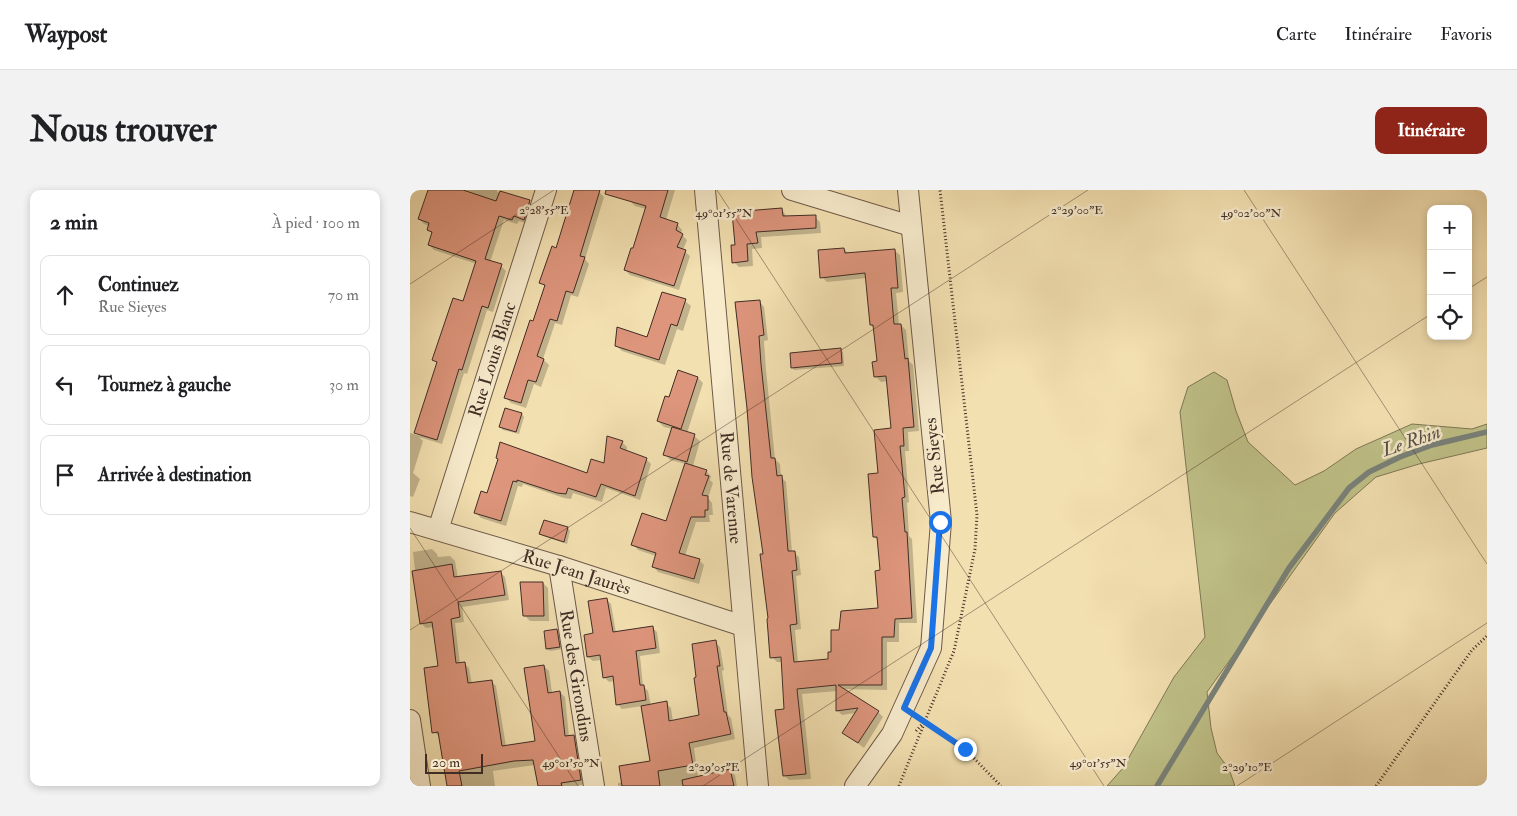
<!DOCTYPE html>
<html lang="fr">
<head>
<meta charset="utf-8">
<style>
  :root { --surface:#fff; --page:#f2f2f2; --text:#202124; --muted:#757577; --line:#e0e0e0; --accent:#8f2418 }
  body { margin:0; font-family:"IM FELL Double Pica",serif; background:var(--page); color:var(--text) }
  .controls { position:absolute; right:15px; top:15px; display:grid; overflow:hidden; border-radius:10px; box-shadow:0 2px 8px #0003 }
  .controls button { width:45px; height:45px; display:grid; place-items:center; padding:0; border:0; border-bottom:1px solid var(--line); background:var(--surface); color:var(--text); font:25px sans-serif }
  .scale { position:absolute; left:15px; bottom:12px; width:58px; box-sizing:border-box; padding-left:5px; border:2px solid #412d26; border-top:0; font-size:14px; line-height:18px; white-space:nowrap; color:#412d26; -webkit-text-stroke:4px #f7ebcc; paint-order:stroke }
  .stop { position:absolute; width:15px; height:15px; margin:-11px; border:4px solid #1a73e8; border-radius:50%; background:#fff }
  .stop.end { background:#1a73e8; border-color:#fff; box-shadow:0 1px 5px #0008 }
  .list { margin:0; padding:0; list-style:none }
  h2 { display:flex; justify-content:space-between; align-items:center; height:65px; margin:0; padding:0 20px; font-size:21px }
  h2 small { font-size:16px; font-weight:400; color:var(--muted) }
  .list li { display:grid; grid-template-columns:32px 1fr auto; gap:15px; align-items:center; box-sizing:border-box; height:80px; margin:0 10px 10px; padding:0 10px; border:1px solid var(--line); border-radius:10px }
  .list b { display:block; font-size:19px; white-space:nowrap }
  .list p { margin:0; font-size:16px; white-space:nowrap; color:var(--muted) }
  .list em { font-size:16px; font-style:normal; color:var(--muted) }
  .icon { flex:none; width:28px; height:28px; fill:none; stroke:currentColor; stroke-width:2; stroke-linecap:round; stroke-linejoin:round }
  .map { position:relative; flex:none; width:1077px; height:596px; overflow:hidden; border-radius:10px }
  header { display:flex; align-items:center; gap:30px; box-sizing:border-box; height:70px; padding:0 25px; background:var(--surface); border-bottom:1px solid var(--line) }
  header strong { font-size:24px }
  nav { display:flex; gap:28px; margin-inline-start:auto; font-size:18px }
  .intro { display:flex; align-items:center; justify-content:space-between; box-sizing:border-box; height:120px; padding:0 30px }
  h1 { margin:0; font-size:35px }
  .button { padding:12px 22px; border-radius:10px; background:var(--accent); color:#fff; font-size:18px; font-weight:700 }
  main { display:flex; gap:30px; padding:0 30px }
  aside { flex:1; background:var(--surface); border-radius:10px; box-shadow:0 2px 8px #0003 }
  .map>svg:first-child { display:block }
  .green { fill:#bfc188; stroke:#807757 }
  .shadow { fill:#0003 }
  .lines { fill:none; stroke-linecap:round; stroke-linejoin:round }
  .stream { stroke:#79827b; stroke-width:5.5 }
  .building { fill:#dd957c; stroke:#412d26 }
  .minor-casing { stroke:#6e5a49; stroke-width:22 }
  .path { stroke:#412d26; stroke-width:3; stroke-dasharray:1 2.5; stroke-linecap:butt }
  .minor { stroke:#f7ebcc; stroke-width:20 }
  .route { stroke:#1a73e8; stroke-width:6 }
  .ticks { fill:none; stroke:#412d26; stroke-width:1; stroke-opacity:0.45 }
  .labels { text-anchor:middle; stroke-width:5; stroke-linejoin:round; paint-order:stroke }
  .street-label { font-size:18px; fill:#412d26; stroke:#f7ebcc }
  .water-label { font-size:19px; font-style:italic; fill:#58504a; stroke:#f7ebcc }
  .ticks-label { font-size:12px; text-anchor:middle; fill:#412d26; stroke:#f7ebcc; stroke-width:5; stroke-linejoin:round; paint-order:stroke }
</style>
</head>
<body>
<header>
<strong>Waypost</strong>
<nav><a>Carte</a><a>Itinéraire</a><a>Favoris</a></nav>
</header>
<div class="intro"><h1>Nous trouver</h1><a class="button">Itinéraire</a></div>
<main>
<aside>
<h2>2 min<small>À pied · 100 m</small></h2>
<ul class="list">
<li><svg class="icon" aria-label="ahead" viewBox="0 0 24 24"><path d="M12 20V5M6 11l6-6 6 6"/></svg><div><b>Continuez</b><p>Rue Sieyes</p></div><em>70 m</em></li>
<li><svg class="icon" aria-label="left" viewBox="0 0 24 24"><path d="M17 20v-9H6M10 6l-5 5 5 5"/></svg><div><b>Tournez à gauche</b></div><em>30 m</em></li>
<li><svg class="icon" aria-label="arrive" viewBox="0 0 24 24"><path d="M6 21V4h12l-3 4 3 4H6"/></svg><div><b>Arrivée à destination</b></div></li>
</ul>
</aside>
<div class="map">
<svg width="1077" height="596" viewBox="0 0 1077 596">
  <rect width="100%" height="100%" fill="#f3e0b1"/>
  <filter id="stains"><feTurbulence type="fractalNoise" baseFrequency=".004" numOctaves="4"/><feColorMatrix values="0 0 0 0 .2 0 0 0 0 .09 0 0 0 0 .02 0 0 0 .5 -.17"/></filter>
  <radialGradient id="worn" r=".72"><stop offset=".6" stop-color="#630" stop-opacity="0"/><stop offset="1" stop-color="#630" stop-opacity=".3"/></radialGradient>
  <polygon class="green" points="804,182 817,190 826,221 838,252 885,295 914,281 946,259 1002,234 1062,239 1077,234 1077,258 1009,274 966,287 925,323 797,502 801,538 807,563 819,579 825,596 697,596 713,578 764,487 795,447 770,222 778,197"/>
  <g class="shadow">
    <polygon points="19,0 87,0 87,2 119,11 124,16 119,34 109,31 107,34 94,30 80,72 91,76 96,81 83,122 77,120 57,184 54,183 32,254 9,247 13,251 3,283 10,289 3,307 0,306 0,243 10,246 6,242 28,174 23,169 54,113 67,74 24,60 19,55 23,44 18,40 19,36 14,34 9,29"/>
    <polygon points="165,0 184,0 189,2 194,7 175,69 179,74 168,107 161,105 152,135 145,133 133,169 139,175 131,197 124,194 116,218 101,213 96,208 136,97 131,92 146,59"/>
    <polygon points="224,0 265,0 256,30 267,34 272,40 271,44 277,50 273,60 280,66 269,100 220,85 215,80 223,60 236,19 225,16 220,11"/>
    <polygon points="372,20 377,27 405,27 410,32 411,43 351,47 352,58 342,59 343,76 329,77 324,72 326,56"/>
    <polygon points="434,59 439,64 484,60 490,65 493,102 486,103 489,135 491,135 496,140 499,171 503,175 509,241 498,242 499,261 495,261 499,312 497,313 499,346 502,349 507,433 489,433 489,452 477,452 477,500 433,499 468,522 473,527 454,558 433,542 445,523 432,525 427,520 427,501 392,504 401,589 379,590 374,585 375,520 372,472 367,472 362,467 354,365 347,321 326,113 349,111 354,117 358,150 354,151 356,180 365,269 370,274 371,287 376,292 382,362 389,367 391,385 386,386 391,439 385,440 388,473 419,471 430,441 469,420 471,381 469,351 464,347 483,240 478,191 471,192 465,186 469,172 465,139 461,135 457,88 417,92 412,87"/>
    <polygon points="275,111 281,116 273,141 267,139 255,175 212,161 207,156 238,148"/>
    <polygon points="430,160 433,162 434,176 384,180 382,177"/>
    <polygon points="269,182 288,188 293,193 277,243 284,246 290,251 283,276 296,281 301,286 300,290 303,293 298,308 302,313 303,325 299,325 300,332 286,332 275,366 289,370 294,375 289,394 248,382 243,376 246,366 228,360 223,354 256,332 276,274 260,270 255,264 262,239 254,237 248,231 260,209"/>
    <polygon points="96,219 112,224 114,227 109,244 93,240 90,237"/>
    <polygon points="212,252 217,257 216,262 236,269 241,274 230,310 196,298 192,312 163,303 161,309 154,308 113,294 112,297 108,296 96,336 71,328 66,323 78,305 89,270 87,268 178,284 195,275"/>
    <polygon points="135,331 158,338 160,341 157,354 133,346 131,343"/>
    <polygon points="22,359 27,364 28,367 40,366 45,371 48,388 90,382 95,387 99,410 52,417 54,432 45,433 50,474 54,473 59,478 62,494 81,491 86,496 96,556 127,552 134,476 139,481 142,503 150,502 155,507 159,547 163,547 168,552 175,594 167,596 129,596 125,575 83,581 85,596 38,596 30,547 24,542 29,477 24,437 16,438 11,433 3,362"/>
    <polygon points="133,393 138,398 139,431 120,431 114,425"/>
    <polygon points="196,409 201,414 206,443 242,437 247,442 250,463 230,466 233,496 238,501 241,516 256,513 261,518 263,532 290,526 305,452 310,457 314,480 312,481 318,525 321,528 325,549 284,558 288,587 320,580 325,585 327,596 208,596 208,593 213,592 241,572 233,516 212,519 207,514 204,491 199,492 194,487 192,470 183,471 178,467"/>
    <polygon points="147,440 149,443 152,459 140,461 137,459 135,442"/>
  </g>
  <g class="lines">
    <polyline class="stream" points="747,596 879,378 939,298 959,282 990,267 1022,255 1077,242"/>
  </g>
  <g class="building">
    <polygon points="18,0 53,0 86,11 90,1 120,10 114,30 104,26 102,30 89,26 75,69 92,74 78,118 72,116 52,180 49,179 27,250 4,243 27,172 22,170 43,108 53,111 66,71 18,55 22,42 17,40 19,33 8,29"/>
    <polygon points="164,0 190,0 170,66 175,67 163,103 156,101 147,131 140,129 127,166 134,169 126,192 118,190 111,213 94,208 120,130 123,131 135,95 129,93 142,56 146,58"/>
    <polygon points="196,0 258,0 250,27 268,33 266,40 273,44 267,57 276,60 264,96 214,80 221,58 223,58 236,16 195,4"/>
    <polygon points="372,18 373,26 406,25 406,38 346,42 348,53 337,54 338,71 322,73 321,55 325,55 322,22"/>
    <polygon points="434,58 435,63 485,59 488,98 481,98 484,134 491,134 495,169 498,168 504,237 493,238 494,256 490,256 495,307 492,308 495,342 497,342 502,428 485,429 484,447 472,447 472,495 428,495 469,521 448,553 432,543 448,518 426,521 426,495 387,499 396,584 373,586 365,520 374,519 371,467 360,468 357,429 358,428 350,364 353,364 342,287 337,218 325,112 350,110 354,145 349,146 351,174 361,268 365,268 367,286 372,285 378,361 385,361 387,380 382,381 387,434 380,435 384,472 418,469 418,462 421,462 421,440 429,440 431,421 468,418 465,381 470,380 467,347 463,347 458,284 468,283 464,240 481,238 476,186 464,187 462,172 467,171 463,135 460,135 455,83 410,88 408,60"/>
    <polygon points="252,102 276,109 267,136 261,134 249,170 205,156 207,137 237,147"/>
    <polygon points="431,158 432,173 381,178 380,163"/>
    <polygon points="268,180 288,187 271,239 247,231 255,206 259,207"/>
    <polygon points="95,218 112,223 106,242 89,237"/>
    <polygon points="262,237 285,244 277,272 253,265"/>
    <polygon points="197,246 213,251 210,258 237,268 225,306 191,294 186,307 158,298 156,304 147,303 107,290 107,292 103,291 91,331 64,323 71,301 77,303 88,269 86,268 90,252 177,283 181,269 194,273"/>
    <polygon points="275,273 297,280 295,285 299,286 292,305 298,306 298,320 295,320 295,327 281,327 269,363 290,369 284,389 242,377 246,363 221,355 232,323 256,331"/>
    <polygon points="134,330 158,337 154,352 129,344"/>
    <polygon points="42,374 44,387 91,381 95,405 48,412 50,427 41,429 46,473 55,472 58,493 82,490 92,556 125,551 114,478 134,475 138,503 150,501 155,546 164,545 171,590 151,593 152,596 128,596 123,570 104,571 49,581 52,596 37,596 28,542 22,543 14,478 28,476 22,432 10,434 2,381"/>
    <polygon points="110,392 133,392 134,426 113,426"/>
    <polygon points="197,408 203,442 243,436 246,458 226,461 230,495 234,495 236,510 206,515 203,486 193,488 190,465 177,467 174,445 183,443 178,411"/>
    <polygon points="147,439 150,457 136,459 134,441"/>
    <polygon points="306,450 310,476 307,476 314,522 316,522 321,544 279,553 283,575 248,581 250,596 212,596 209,576 240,571 231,516 257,511 259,531 289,525 284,488 286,487 282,454"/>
    <polygon points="320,579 324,596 273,596 272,590"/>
  </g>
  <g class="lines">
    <g class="minor-casing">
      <g id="minor">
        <path id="s1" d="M295 0 348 596"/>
        <polyline points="382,0 501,36"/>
        <path id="s2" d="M0 332 149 376 333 436"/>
        <path id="s3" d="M28 340 136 0"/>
        <path id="s4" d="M149 376 184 596"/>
        <polyline points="0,530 10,596"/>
        <polyline points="445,596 482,544 521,458 531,332 498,0"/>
      </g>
    </g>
    <g class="path">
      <polyline points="514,530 555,559 591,596"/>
      <polyline points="506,541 515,531 544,461 565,359 567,325 530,0"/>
      <polyline points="489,596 514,534"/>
      <polyline points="966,596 1062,460 1077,446"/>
    </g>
    <use href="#minor" class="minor"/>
  </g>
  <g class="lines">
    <polyline class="route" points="530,332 521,458 494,518 555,559"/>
  </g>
  <path class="ticks" d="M307 0 694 596M834 0 1077 374M0 94 144 0M1058 99 1077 87M0 338 168 596M0 440 678 0M293 596 1021 124M827 596 1077 433"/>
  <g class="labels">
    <g class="street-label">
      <text dy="6" stroke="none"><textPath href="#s3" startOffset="179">Rue Louis Blanc</textPath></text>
      <text transform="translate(524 266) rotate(-96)" y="6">Rue Sieyes</text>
      <text dy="6" stroke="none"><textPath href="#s1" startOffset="299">Rue de Varenne</textPath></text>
      <text dy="6" stroke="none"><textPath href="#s2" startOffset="174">Rue Jean Jaurès</textPath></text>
      <text dy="6" stroke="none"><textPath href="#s4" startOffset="111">Rue des Girondins</textPath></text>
    </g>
    <g class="water-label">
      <text transform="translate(1001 250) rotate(-19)" y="7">Le Rhin</text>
    </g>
  </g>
  <g class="ticks-label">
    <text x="134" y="24">2°28'55"E</text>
    <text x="667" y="24">2°29'00"E</text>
    <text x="314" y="27">49°01'55"N</text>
    <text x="841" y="27">49°02'00"N</text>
    <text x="161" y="577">49°01'50"N</text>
    <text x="688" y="577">49°01'55"N</text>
    <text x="304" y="581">2°29'05"E</text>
    <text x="837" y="581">2°29'10"E</text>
  </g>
  <rect width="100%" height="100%" filter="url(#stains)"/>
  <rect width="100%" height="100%" fill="url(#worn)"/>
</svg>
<div class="controls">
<button>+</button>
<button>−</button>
<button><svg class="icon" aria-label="locate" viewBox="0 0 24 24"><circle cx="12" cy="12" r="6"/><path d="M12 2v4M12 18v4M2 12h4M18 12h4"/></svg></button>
</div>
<div class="scale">20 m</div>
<div class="stop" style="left:530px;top:332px"></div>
<div class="stop end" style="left:555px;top:559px"></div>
</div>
</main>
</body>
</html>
